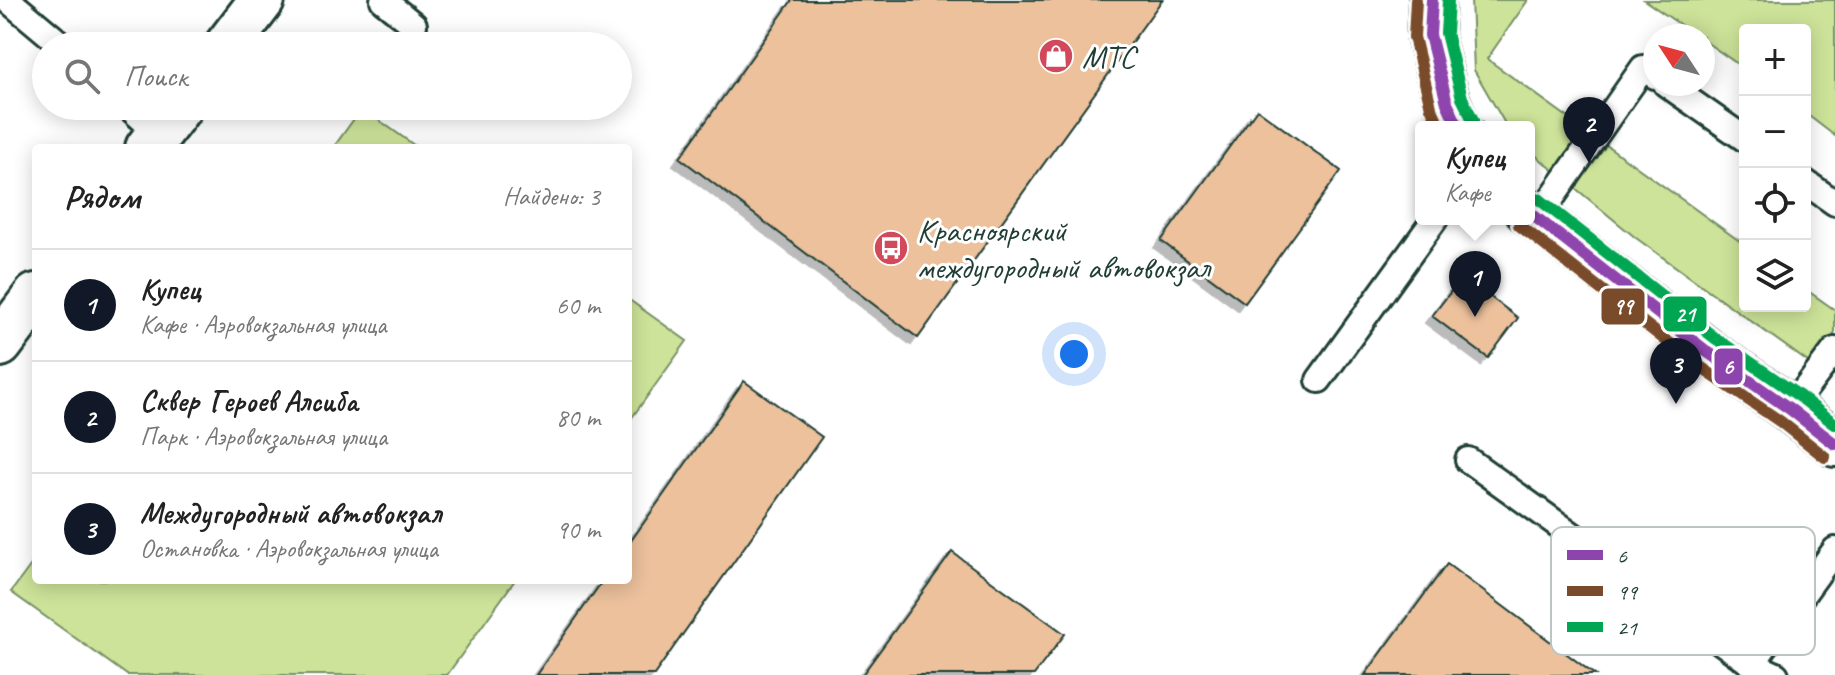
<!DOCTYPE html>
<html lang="ru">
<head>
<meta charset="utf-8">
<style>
  :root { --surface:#fff; --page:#f2f2f2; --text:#222; --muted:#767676; --line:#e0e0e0; --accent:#111827 }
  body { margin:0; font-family:Caveat,sans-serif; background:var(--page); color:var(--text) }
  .controls { position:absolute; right:24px; top:24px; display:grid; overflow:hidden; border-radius:8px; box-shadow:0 4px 20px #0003 }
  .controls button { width:72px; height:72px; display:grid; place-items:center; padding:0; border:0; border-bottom:2px solid var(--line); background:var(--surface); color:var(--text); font:40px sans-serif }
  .compass { position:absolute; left:1643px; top:24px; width:72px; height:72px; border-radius:50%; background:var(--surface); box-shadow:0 4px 20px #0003; rotate:306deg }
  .you { position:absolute; left:1074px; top:354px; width:28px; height:28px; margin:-20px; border:6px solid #fff; border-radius:50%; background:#1a73e8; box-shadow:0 0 0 12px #1a73e833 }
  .badge { display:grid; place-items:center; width:52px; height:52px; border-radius:50%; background:var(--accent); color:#fff; font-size:26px; font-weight:700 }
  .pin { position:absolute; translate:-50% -66px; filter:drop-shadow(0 2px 4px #0008) }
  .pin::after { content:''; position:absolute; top:42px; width:28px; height:24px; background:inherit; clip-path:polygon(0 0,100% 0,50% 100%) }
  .popup { position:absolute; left:1415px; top:121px; width:120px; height:104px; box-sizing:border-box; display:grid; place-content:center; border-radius:8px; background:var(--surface); filter:drop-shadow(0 2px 6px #0005); font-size:26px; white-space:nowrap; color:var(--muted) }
  .popup b { font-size:30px; color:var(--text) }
  .popup::after { content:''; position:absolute; left:50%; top:100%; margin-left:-16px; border:16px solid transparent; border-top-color:var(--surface) }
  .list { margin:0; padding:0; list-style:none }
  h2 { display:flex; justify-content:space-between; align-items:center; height:104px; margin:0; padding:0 32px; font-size:34px }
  h2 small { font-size:26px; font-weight:400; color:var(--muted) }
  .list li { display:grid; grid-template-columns:52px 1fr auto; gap:24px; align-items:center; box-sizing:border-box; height:112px; padding:0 32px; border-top:2px solid var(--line) }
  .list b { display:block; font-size:30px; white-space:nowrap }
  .list p { margin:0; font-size:26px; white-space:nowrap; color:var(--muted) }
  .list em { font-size:26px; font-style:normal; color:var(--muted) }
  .icon { flex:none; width:44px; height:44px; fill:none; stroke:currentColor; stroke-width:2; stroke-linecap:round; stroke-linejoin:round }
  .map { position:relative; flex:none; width:1835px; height:675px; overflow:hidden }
  .search { position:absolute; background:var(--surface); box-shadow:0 4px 20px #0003; left:32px; top:32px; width:600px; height:88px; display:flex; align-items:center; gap:20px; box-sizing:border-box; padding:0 28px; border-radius:44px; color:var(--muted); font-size:30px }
  .panel { position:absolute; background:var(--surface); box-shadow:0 4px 20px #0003; left:32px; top:144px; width:600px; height:440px; border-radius:8px }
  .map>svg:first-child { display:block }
  .green { fill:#cde399; stroke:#769066; stroke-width:2 }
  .building { fill:#ecc19c; stroke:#1f3d34; stroke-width:2; filter:url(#shadow) }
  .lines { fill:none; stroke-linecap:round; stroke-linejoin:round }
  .service-casing { stroke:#1f3d34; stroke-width:30 }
  .tertiary-casing { stroke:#1f3d34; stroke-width:50 }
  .secondary-casing { stroke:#1f3d34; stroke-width:50 }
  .service { stroke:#fff; stroke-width:24 }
  .tertiary { stroke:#fff; stroke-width:44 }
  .secondary { stroke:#fff; stroke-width:44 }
  .bus-1-casing { stroke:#fff; stroke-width:18 }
  .bus-2-casing { stroke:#fff; stroke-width:18 }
  .bus-3-casing { stroke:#fff; stroke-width:18 }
  .bus-1 { stroke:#8e44ad; stroke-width:12 }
  .bus-2 { stroke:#7a4b2a; stroke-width:12 }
  .bus-3 { stroke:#00a651; stroke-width:12 }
  .labels { text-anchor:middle; stroke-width:6; stroke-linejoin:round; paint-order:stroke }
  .poi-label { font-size:32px; fill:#1f3d34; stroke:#fff; text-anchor:start }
  .key { fill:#fff; stroke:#bcc5c2; stroke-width:2 }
  .key-label { font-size:22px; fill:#1f3d34 }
  .line-badge { stroke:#fff; stroke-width:3 }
  .badge-label { font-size:22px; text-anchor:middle; font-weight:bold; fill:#fff }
</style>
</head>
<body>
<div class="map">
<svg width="1835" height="675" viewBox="0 0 1835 675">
  <defs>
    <filter id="shadow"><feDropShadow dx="-7" dy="7" stdDeviation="0" flood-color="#0004"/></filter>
  </defs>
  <rect width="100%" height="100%" fill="#fff"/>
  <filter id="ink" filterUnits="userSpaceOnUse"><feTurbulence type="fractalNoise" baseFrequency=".0125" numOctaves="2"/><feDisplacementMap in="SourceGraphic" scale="16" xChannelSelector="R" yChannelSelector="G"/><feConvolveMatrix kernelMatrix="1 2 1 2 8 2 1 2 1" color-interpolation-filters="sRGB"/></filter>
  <g filter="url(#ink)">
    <g class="green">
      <polygon points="1471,0 1528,0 1487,59 1745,245 1745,306 1805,306 1805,289 1835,310 1835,333 1812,365 1636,238 1529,150 1529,127 1507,127 1474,70"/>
      <polygon points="1644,0 1835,0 1835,136 1805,113 1805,30 1745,30 1745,69 1703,40 1703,36 1697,36"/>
      <polygon points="362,108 418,148 333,148"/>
      <polygon points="628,299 687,341 628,423"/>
      <polygon points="36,558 36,580 515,580 447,675 127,675 11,592"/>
    </g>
    <g class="building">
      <polygon points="792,0 1162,0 918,338 680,158"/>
      <polygon points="1257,109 1341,171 1245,303 1161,241"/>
      <polygon points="1463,276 1518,318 1488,358 1432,316"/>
      <polygon points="744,381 822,437 654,675 536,675 603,580 628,580 628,545"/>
      <polygon points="952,552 1065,634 1034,675 862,675"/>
      <polygon points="1447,564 1595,675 1365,675"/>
    </g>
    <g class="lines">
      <g class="service-casing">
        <g id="service">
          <polyline points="8,0 63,46"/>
          <polyline points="383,0 414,25"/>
          <polyline points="1666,84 1745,139"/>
          <polyline points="128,106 159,134"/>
          <polyline points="1805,182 1835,203"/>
          <polyline points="1537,219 1643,68 1655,76"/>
          <polyline points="1319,380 1435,219"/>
          <polyline points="1790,409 1835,350"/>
          <polyline points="1468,460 1752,664 1776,675"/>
          <polyline points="1752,664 1835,550"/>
        </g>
      </g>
      <g class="tertiary-casing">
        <g id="tertiary">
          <polyline points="1432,0 1430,35 1447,103 1458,127"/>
          <polyline points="1529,212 1706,351 1790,409 1835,444"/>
        </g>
      </g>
      <g class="secondary-casing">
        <g id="secondary">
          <polyline points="227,46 262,0"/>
          <polyline points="148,148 180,106"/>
          <polyline points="0,344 36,296"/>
        </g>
      </g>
      <use href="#service" class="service"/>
      <use href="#tertiary" class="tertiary"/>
      <use href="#secondary" class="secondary"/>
      <g class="bus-1-casing">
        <g id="bus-1">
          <polyline points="1432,0 1430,35 1447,103 1458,127"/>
          <polyline points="1529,212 1706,351 1790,409 1835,444"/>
        </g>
      </g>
      <g class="bus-2-casing">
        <g id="bus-2">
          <polyline points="1416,0 1414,37 1431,107 1440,127"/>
          <polyline points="1519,225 1696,364 1781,422 1825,457"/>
        </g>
      </g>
      <g class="bus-3-casing">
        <g id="bus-3">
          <polyline points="1448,1 1446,33 1462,98 1473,120"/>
          <polyline points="1539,199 1715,338 1799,396 1835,424"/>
        </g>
      </g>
      <use href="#bus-1" class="bus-1"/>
      <use href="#bus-2" class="bus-2"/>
      <use href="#bus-3" class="bus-3"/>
    </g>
  </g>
  <defs>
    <g id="shop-disc" transform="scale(1.8)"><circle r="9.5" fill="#d1495b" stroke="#fff"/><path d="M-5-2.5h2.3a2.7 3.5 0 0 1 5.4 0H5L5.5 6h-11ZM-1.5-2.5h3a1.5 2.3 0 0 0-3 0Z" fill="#fff"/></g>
    <g id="bus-disc" transform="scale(1.8)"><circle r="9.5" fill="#d1495b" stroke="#fff"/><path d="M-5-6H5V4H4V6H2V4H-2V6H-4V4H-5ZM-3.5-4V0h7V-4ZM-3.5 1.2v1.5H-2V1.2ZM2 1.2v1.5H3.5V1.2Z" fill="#fff"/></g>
  </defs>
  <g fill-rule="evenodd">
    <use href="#shop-disc" x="1056" y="56"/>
    <use href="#bus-disc" x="891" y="248"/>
  </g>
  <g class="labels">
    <g class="poi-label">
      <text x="1082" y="67">МТС</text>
      <text x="917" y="241">Красноярский<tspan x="917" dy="37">междугородный автовокзал</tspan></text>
    </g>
  </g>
  <rect x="1551" y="527" width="264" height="128" rx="12" class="key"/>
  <rect x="1567" y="550" width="36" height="10" fill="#8e44ad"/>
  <rect x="1567" y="586" width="36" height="10" fill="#7a4b2a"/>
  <rect x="1567" y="622" width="36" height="10" fill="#00a651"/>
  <g class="key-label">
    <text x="1617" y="563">6</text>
    <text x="1617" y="599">99</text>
    <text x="1617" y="635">21</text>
  </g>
  <g class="line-badge">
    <rect x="1600" y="287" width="46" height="39" rx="8" fill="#7a4b2a"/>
    <rect x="1662" y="295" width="46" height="38" rx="8" fill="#00a651"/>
    <rect x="1713" y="347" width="31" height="39" rx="8" fill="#8e44ad"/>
  </g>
  <g class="badge-label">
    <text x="1623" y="314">99</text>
    <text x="1685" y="322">21</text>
    <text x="1728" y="374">6</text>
  </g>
</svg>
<div class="controls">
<button>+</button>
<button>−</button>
<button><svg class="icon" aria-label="locate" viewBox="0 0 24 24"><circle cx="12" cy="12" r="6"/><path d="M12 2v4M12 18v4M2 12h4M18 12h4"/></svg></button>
<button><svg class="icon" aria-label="layers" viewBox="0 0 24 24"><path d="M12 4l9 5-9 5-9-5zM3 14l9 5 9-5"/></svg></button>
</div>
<svg class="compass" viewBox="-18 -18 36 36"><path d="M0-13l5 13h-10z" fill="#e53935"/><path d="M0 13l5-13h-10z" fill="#767676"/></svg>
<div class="you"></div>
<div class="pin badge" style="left:1475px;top:317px">1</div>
<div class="popup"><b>Купец</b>Кафе</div>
<div class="pin badge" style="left:1589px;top:163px">2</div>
<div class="pin badge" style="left:1676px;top:404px">3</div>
<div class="search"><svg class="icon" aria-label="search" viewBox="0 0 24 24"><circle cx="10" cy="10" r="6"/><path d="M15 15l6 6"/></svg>Поиск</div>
<section class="panel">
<h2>Рядом<small>Найдено: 3</small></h2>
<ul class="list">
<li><span class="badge">1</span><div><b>Купец</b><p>Кафе · Аэровокзальная улица</p></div><em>60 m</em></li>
<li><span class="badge">2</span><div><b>Сквер Героев Алсиба</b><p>Парк · Аэровокзальная улица</p></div><em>80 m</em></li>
<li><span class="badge">3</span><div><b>Междугородный автовокзал</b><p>Остановка · Аэровокзальная улица</p></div><em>90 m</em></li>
</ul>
</section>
</div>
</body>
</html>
